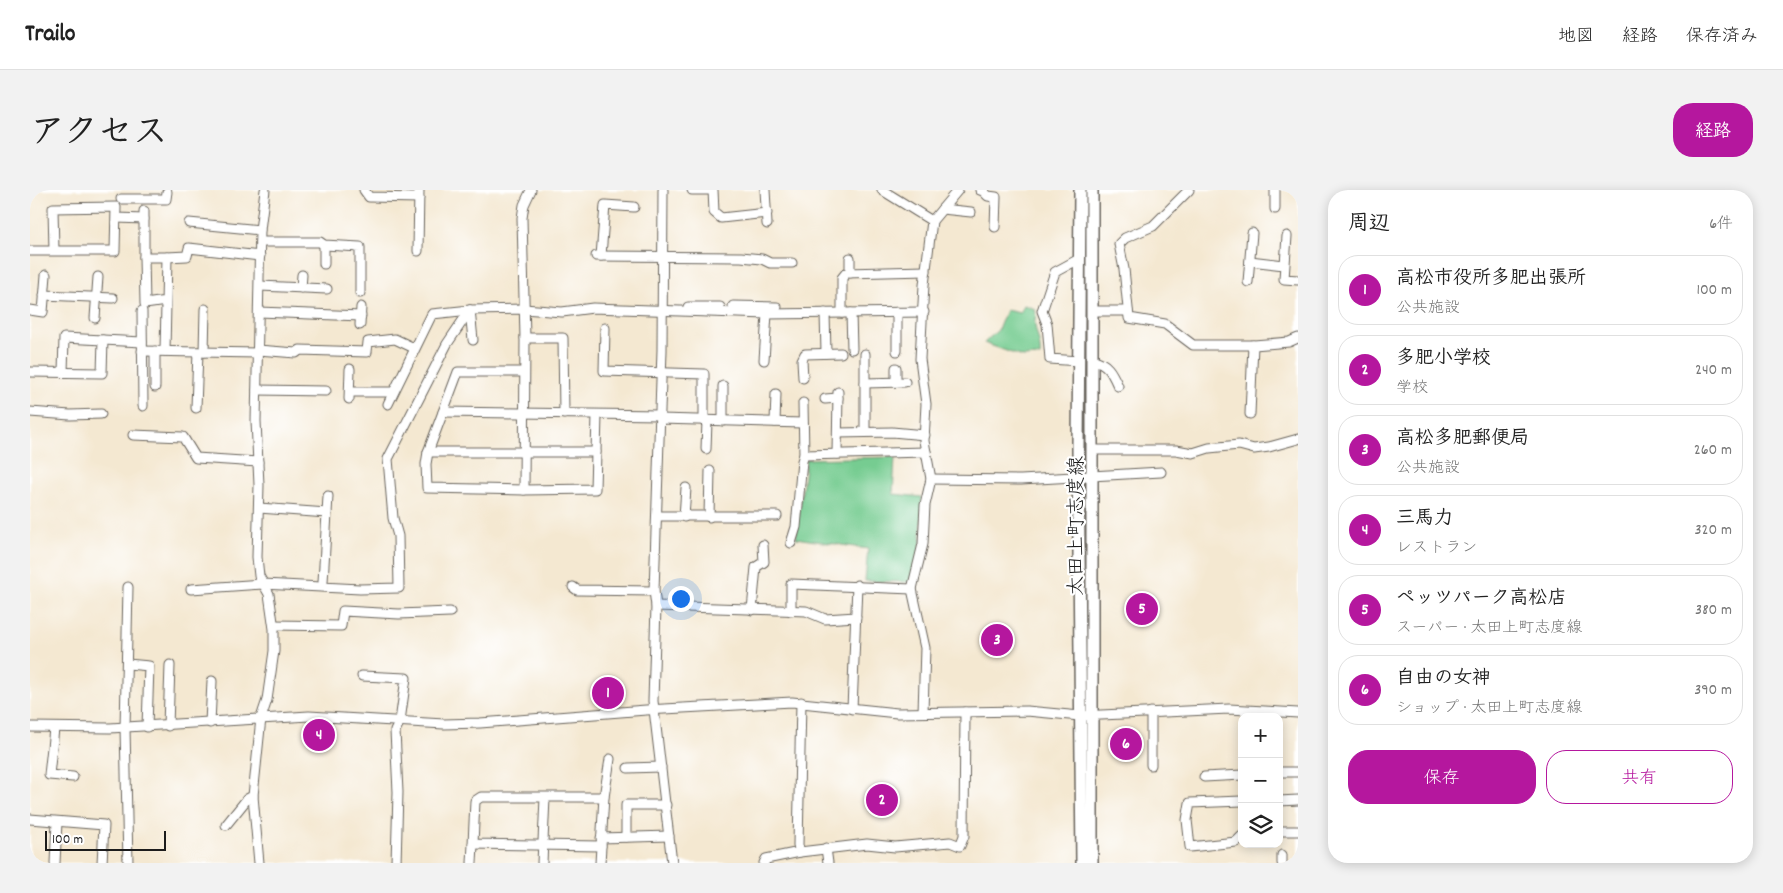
<!DOCTYPE html>
<html lang="ja">
<head>
<meta charset="utf-8">
<style>
  :root { --surface:#fff; --page:#f2f2f2; --text:#222; --muted:#767676; --line:#e0e0e0; --accent:#b5179e }
  body { margin:0; font-family:Dekko,"Klee One",sans-serif; background:var(--page); color:var(--text) }
  .controls { position:absolute; right:15px; bottom:15px; display:grid; overflow:hidden; border-radius:10px; box-shadow:0 2px 12px #0003 }
  .controls button { width:45px; height:45px; display:grid; place-items:center; padding:0; border:0; border-bottom:1px solid var(--line); background:var(--surface); color:var(--text); font:25px sans-serif }
  .scale { position:absolute; left:15px; bottom:12px; width:121px; box-sizing:border-box; padding-left:5px; border:2px solid #1c1c1c; border-top:0; font-size:14px; line-height:18px; white-space:nowrap; color:#1c1c1c; -webkit-text-stroke:4px #fff; paint-order:stroke }
  .you { position:absolute; left:650px; top:408px; width:18px; height:18px; margin:-12px; border:4px solid #fff; border-radius:50%; background:#1a73e8; box-shadow:0 0 0 8px #1a73e833 }
  .badge { display:grid; place-items:center; width:32px; height:32px; border-radius:50%; background:var(--accent); color:#fff; font-size:16px; font-weight:700 }
  .pin { position:absolute; translate:-50% -50%; border:2px solid #fff; box-shadow:0 1px 5px #0006 }
  .list { margin:0; padding:0; list-style:none }
  h2 { display:flex; justify-content:space-between; align-items:center; height:65px; margin:0; padding:0 20px; font-size:21px }
  h2 small { font-size:16px; font-weight:400; color:var(--muted) }
  .list li { display:grid; grid-template-columns:32px 1fr auto; gap:15px; align-items:center; box-sizing:border-box; height:70px; margin:0 10px 10px; padding:0 10px; border:1px solid var(--line); border-radius:20px }
  .list b { display:block; font-size:19px; white-space:nowrap }
  .list p { margin:0; font-size:16px; white-space:nowrap; color:var(--muted) }
  .list em { font-size:16px; font-style:normal; color:var(--muted) }
  .actions { display:flex; gap:10px; padding:15px 20px }
  .actions a { flex:1; padding:11px 0; border:1px solid var(--accent); border-radius:20px; text-align:center; font-size:18px; color:var(--accent) }
  .actions .main { background:var(--accent); color:#fff }
  .icon { flex:none; width:28px; height:28px; fill:none; stroke:currentColor; stroke-width:2; stroke-linecap:round; stroke-linejoin:round }
  .map { position:relative; flex:none; width:1268px; height:673px; overflow:hidden; border-radius:20px }
  header { display:flex; align-items:center; gap:30px; box-sizing:border-box; height:70px; padding:0 25px; background:var(--surface); border-bottom:1px solid var(--line) }
  header strong { font-size:24px }
  nav { display:flex; gap:28px; margin-inline-start:auto; font-size:18px }
  .intro { display:flex; align-items:center; justify-content:space-between; box-sizing:border-box; height:120px; padding:0 30px }
  h1 { margin:0; font-size:35px }
  .button { padding:12px 22px; border-radius:20px; background:var(--accent); color:#fff; font-size:18px; font-weight:700 }
  main { display:flex; gap:30px; padding:0 30px }
  aside { flex:1; background:var(--surface); border-radius:20px; box-shadow:0 2px 12px #0003 }
  .map>svg:first-child { display:block }
  .green { fill:#76cc91; stroke:#497456 }
  .lines { fill:none; stroke-linecap:round; stroke-linejoin:round }
  .minor-casing { stroke:#68635b; stroke-width:11 }
  .major-casing { stroke:#68635b; stroke-width:14 }
  .minor { stroke:#fff; stroke-width:9 }
  .major { stroke:#fff; stroke-width:11 }
  .labels { text-anchor:middle; stroke-width:4.5; stroke-linejoin:round; paint-order:stroke }
  .street-label { font-size:20px; fill:#1c1c1c; stroke:#fff }
</style>
</head>
<body>
<header>
<strong>Trailo</strong>
<nav><a>地図</a><a>経路</a><a>保存済み</a></nav>
</header>
<div class="intro"><h1>アクセス</h1><a class="button">経路</a></div>
<main>
<div class="map">
<svg width="1268" height="673" viewBox="0 0 1268 673">
  <rect width="100%" height="100%" fill="#fff"/>
  <filter id="ink" filterUnits="userSpaceOnUse"><feTurbulence type="fractalNoise" baseFrequency=".02" numOctaves="2"/><feDisplacementMap in="SourceGraphic" scale="10" xChannelSelector="R" yChannelSelector="G"/><feConvolveMatrix kernelMatrix="1 2 1 2 8 2 1 2 1" color-interpolation-filters="sRGB"/></filter>
  <filter id="wash" filterUnits="userSpaceOnUse"><feTurbulence type="fractalNoise" baseFrequency=".0096" numOctaves="4" result="noise"/><feDisplacementMap in="SourceGraphic" scale="20" xChannelSelector="R" yChannelSelector="G"/><feGaussianBlur stdDeviation="1.12" result="paint"/><feColorMatrix in="noise" values="0 0 0 0 0 0 0 0 0 0 0 0 0 0 0 0 0 1.4 0 .05"/><feComposite in="paint" operator="in"/></filter>
  <g filter="url(#wash)">
    <rect width="100%" height="100%" fill="#f4e8d1"/>
    <g class="green">
      <path d="M994 115 1005 119C1007 125 1004 129 1005 136 1007 146 1011 155 1010 166L993 167 954 153 968 140 976 120 990 123Z"/>
      <polygon points="865,267 863,304 892,307 891,353 882,392 835,391 838,359 766,348 776,269"/>
    </g>
  </g>
  <g filter="url(#ink)">
    <g class="lines">
      <g class="minor-casing">
        <g id="minor">
          <polyline points="334,0 339,7 389,8"/>
          <polyline points="633,0 632,160 624,401 626,416 623,511 642,673"/>
          <polyline points="662,0 680,0"/>
          <polyline points="683,0 684,22 691,28 737,23"/>
          <polyline points="735,0 737,34"/>
          <polyline points="852,0 902,31"/>
          <polyline points="950,0 953,1 958,6 966,7 965,37"/>
          <polyline points="1159,0 1123,36 1095,48 1089,54 1094,79 1099,128 1135,134 1163,155 1224,155 1259,152 1268,148"/>
          <polyline points="91,9 136,9 137,2"/>
          <polyline points="912,19 941,22"/>
          <polyline points="1245,19 1245,0"/>
          <polyline points="87,28 114,29"/>
          <polyline points="159,33 230,40"/>
          <polyline points="1257,46 1254,89 1268,90"/>
          <polyline points="230,52 290,52 294,55 330,57 330,103"/>
          <polyline points="0,61 85,61 86,17 23,18 24,61"/>
          <polyline points="388,61 389,0"/>
          <polyline points="566,66 711,67 732,69 740,73 762,73"/>
          <polyline points="571,66 575,15 604,17"/>
          <polyline points="114,67 114,21"/>
          <polyline points="137,67 157,66 159,58 230,66"/>
          <polyline points="820,68 820,83"/>
          <polyline points="1220,71 1254,75"/>
          <polyline points="294,74 294,55"/>
          <polyline points="1218,92 1222,43"/>
          <polyline points="230,96 297,99"/>
          <polyline points="271,98 272,85"/>
          <polyline points="14,105 83,108"/>
          <polyline points="703,116 747,117"/>
          <polyline points="658,117 690,117"/>
          <polyline points="0,120 13,122 16,85"/>
          <polyline points="440,120 443,150"/>
          <polyline points="112,121 113,216"/>
          <polyline points="1063,121 1098,121"/>
          <polyline points="229,122 331,126"/>
          <polyline points="867,122 867,161"/>
          <polyline points="795,123 796,163"/>
          <polyline points="812,123 812,88 816,83 896,81"/>
          <polyline points="821,123 822,159"/>
          <polyline points="65,128 68,87"/>
          <polyline points="330,135 331,117"/>
          <polyline points="575,138 574,181 674,184 674,231"/>
          <polyline points="495,148 533,148 534,224"/>
          <polyline points="228,160 266,163 270,160 337,162 338,152 365,149 384,158"/>
          <polyline points="112,161 228,163"/>
          <polyline points="135,161 137,67 114,67 115,114 136,111"/>
          <polyline points="174,162 175,119"/>
          <polyline points="734,170 737,124"/>
          <path d="M1063 170C1078 173 1082 183 1088 196"/>
          <polyline points="1049,171 1020,169 1017,134 1012,121 1025,82 1049,69"/>
          <polyline points="0,182 72,183 73,150"/>
          <polyline points="33,182 34,148 112,152"/>
          <polyline points="494,182 428,182 398,262 396,274 397,298 494,300 565,299 567,225"/>
          <polyline points="773,188 772,170 775,164 811,163"/>
          <polyline points="866,192 866,178"/>
          <polyline points="835,193 875,192"/>
          <polyline points="125,197 125,161"/>
          <polyline points="227,200 296,201"/>
          <polyline points="320,202 363,202"/>
          <polyline points="319,209 320,179"/>
          <polyline points="795,209 808,208"/>
          <polyline points="773,213 774,265"/>
          <polyline points="358,214 402,124 440,120 494,119 532,122 563,118 737,124 894,122"/>
          <polyline points="166,218 168,162"/>
          <polyline points="0,222 40,225 71,224"/>
          <polyline points="413,222 630,225"/>
          <polyline points="1220,224 1223,155"/>
          <polyline points="630,229 773,233"/>
          <polyline points="693,231 693,196"/>
          <polyline points="745,232 746,204"/>
          <polyline points="835,242 835,164"/>
          <polyline points="808,243 862,242 895,245"/>
          <polyline points="103,245 153,247 166,268 228,272"/>
          <polyline points="676,259 677,231"/>
          <polyline points="1064,260 1146,260 1163,263 1179,258 1209,255 1224,259 1239,257 1268,249"/>
          <polyline points="398,262 566,262"/>
          <polyline points="807,264 808,202"/>
          <polyline points="901,289 991,290 1131,282"/>
          <polyline points="494,300 495,148 492,28 494,15 501,0"/>
          <polyline points="229,318 297,323"/>
          <polyline points="627,326 747,326"/>
          <polyline points="654,327 656,298"/>
          <polyline points="679,327 680,281"/>
          <polyline points="761,353 766,337 772,271 774,265 896,262"/>
          <polyline points="293,392 298,306"/>
          <polyline points="543,397 547,400 624,401"/>
          <polyline points="161,399 233,394 330,399 369,398 368,346 363,328 358,269 417,154 440,120"/>
          <polyline points="882,399 895,458 893,522"/>
          <polyline points="626,416 776,421 795,429 826,427"/>
          <polyline points="722,420 726,377 734,372 733,355"/>
          <polyline points="761,421 761,394 882,399 893,354 895,315 901,289 894,251 896,214 890,169 894,95 902,31 928,0"/>
          <polyline points="244,435 311,436 313,421 369,424 420,422"/>
          <polyline points="98,474 119,476 117,537"/>
          <polyline points="332,486 376,488 370,531 365,541 368,602 366,673"/>
          <polyline points="771,512 768,655 770,662 837,654 865,657 920,652 930,656 934,646 935,522"/>
          <polyline points="822,519 827,395"/>
          <polyline points="1121,522 1121,575"/>
          <polyline points="180,533 182,491"/>
          <polyline points="138,536 140,475"/>
          <polyline points="0,537 80,538 279,526 414,534 450,533 616,520 762,512 867,523 997,521 1050,526 1199,519 1268,523"/>
          <polyline points="24,539 19,585 43,587"/>
          <polyline points="598,578 631,577"/>
          <polyline points="1249,582 1268,582"/>
          <polyline points="1174,587 1212,585"/>
          <polyline points="1212,611 1160,613 1157,630 1160,657 1206,652 1212,646"/>
          <polyline points="1249,611 1268,610"/>
          <polyline points="0,629 74,635 72,673"/>
          <polyline points="196,635 217,609 223,606"/>
          <polyline points="1249,641 1268,641"/>
          <polyline points="596,647 596,615 636,615"/>
          <polyline points="571,648 639,646"/>
          <polyline points="571,656 443,654 445,611 451,607 574,607"/>
          <polyline points="796,658 798,673"/>
          <polyline points="25,673 27,632"/>
          <polyline points="98,673 95,538 98,397"/>
          <polyline points="229,673 223,606 231,528 237,510 244,461 244,439 239,404 229,386 227,367 229,295 226,231 230,40 235,0"/>
          <polyline points="442,673 443,654"/>
          <polyline points="512,673 515,608"/>
          <polyline points="570,673 574,607 580,569"/>
          <polyline points="734,673 736,669 770,662"/>
          <polyline points="1252,673 1252,665"/>
        </g>
      </g>
      <g class="major-casing">
        <g id="major">
          <polyline points="1050,0 1048,258 1052,673"/>
          <polyline points="1062,0 1062,673"/>
        </g>
      </g>
      <use href="#minor" class="minor"/>
      <use href="#major" class="major"/>
    </g>
  </g>
  <g class="labels">
    <g class="street-label">
      <text transform="translate(1045 336) rotate(-90)" y="7">太田上町志度線</text>
    </g>
  </g>
</svg>
<div class="controls">
<button>+</button>
<button>−</button>
<button><svg class="icon" aria-label="layers" viewBox="0 0 24 24"><path d="M12 4l9 5-9 5-9-5zM3 14l9 5 9-5"/></svg></button>
</div>
<div class="scale">100 m</div>
<div class="you"></div>
<div class="pin badge" style="left:578px;top:503px">1</div>
<div class="pin badge" style="left:852px;top:610px">2</div>
<div class="pin badge" style="left:967px;top:450px">3</div>
<div class="pin badge" style="left:289px;top:545px">4</div>
<div class="pin badge" style="left:1112px;top:419px">5</div>
<div class="pin badge" style="left:1096px;top:554px">6</div>
</div>
<aside>
<h2>周辺<small>6件</small></h2>
<ul class="list">
<li><span class="badge">1</span><div><b>高松市役所多肥出張所</b><p>公共施設</p></div><em>100 m</em></li>
<li><span class="badge">2</span><div><b>多肥小学校</b><p>学校</p></div><em>240 m</em></li>
<li><span class="badge">3</span><div><b>高松多肥郵便局</b><p>公共施設</p></div><em>260 m</em></li>
<li><span class="badge">4</span><div><b>三馬力</b><p>レストラン</p></div><em>320 m</em></li>
<li><span class="badge">5</span><div><b>ペッツパーク高松店</b><p>スーパー · 太田上町志度線</p></div><em>380 m</em></li>
<li><span class="badge">6</span><div><b>自由の女神</b><p>ショップ · 太田上町志度線</p></div><em>390 m</em></li>
</ul>
<div class="actions"><a class="main">保存</a><a>共有</a></div>
</aside>
</main>
</body>
</html>
